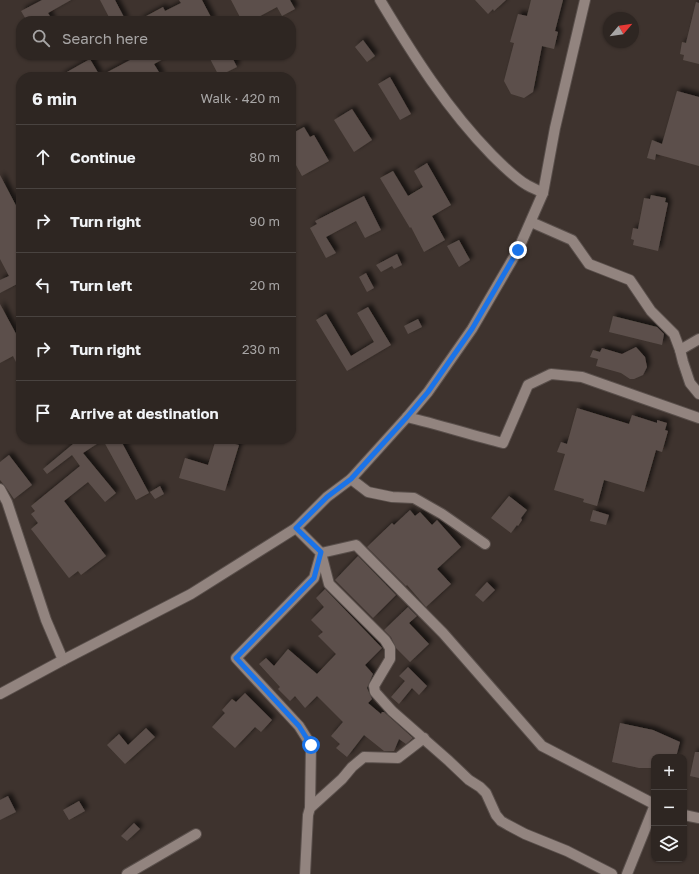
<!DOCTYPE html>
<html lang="en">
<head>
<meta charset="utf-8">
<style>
  :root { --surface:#2e2622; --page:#362e2a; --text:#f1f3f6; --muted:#a7a5a5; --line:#494340 }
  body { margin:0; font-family:"Golos Text",sans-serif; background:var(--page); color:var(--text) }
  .controls { position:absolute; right:12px; bottom:12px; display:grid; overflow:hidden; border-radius:8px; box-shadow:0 1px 3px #0004 }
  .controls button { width:36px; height:36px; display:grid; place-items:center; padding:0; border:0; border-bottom:1px solid var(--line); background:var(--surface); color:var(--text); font:20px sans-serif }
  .compass { position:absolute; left:603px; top:12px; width:36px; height:36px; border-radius:50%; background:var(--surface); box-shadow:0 1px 3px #0004; rotate:61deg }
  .stop { position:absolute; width:12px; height:12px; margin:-9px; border:3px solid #1a73e8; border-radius:50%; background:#fff }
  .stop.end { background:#1a73e8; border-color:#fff; box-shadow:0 1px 4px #0008 }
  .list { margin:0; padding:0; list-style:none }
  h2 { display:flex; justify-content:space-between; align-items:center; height:52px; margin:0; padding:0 16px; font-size:17px }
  h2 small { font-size:13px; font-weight:400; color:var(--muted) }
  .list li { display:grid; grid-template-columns:26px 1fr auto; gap:12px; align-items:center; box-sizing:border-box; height:64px; padding:0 16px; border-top:1px solid var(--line) }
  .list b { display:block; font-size:15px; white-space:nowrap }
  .list em { font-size:13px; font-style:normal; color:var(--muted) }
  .icon { flex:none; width:22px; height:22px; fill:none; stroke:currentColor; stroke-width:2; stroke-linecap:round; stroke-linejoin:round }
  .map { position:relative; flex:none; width:699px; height:874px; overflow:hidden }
  .search { position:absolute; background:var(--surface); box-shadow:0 1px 3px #0004; left:16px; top:16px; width:280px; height:44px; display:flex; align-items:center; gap:10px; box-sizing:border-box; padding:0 14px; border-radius:16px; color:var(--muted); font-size:15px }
  .panel { position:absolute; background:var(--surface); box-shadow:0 1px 3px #0004; left:16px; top:72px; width:280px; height:372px; border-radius:16px }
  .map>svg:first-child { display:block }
  .building { fill:#5c504b; filter:url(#shadow) }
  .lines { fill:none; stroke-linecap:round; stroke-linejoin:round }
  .minor-casing { stroke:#594f4b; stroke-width:12 }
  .minor { stroke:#92847f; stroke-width:10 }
  .route { stroke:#1a73e8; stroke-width:5 }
</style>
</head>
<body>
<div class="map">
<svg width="699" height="874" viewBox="0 0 699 874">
  <defs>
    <filter id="shadow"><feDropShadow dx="3.5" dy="-3.5" stdDeviation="2" flood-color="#0009"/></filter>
  </defs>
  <rect width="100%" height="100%" fill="#3e332e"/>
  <g class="building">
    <polygon points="42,0 71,0 48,13 53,21 27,21 21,11"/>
    <polygon points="100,0 115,0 126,21 111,21"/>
    <polygon points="179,0 202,0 213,21 137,21 163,7 165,11 181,3"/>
    <polygon points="231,0 290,0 295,9 282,16 277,7 251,21 242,21"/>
    <polygon points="475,0 506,0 494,11 493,9 488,14"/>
    <polygon points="531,0 563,0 555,31 558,32 554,49 542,46 533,92 524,98 511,94 504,81 514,43 510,42 518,14 527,16"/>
    <polygon points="696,2 699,3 699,64 683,60 684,55 680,54 682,42 686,43"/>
    <polygon points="363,40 375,56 367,62 355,47"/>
    <polygon points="130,55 171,55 154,64 162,77 58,77 90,59 100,76 132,59"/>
    <polygon points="208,55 231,55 237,67 219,76"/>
    <polygon points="390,77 411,114 400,120 378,84"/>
    <polygon points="677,91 699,97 699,166 656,154 655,160 647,158 652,140 662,144"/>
    <polygon points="352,109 372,140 354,152 334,120"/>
    <polygon points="304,127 310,137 314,135 329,161 302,176 291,156 291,134"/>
    <polygon points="427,163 451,205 432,216 445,240 424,252 411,227 410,228 380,178 393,171 408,196 423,187 414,171"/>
    <polygon points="0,175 21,215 21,282 0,293 0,280 9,276 0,259"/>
    <polygon points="651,195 666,198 665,202 668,203 658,251 633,245 634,240 631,239 633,228 638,229 644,198 650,199"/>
    <polygon points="364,196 381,230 365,238 356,221 326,237 336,253 326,258 310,228 317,224 315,221"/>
    <polygon points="459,240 470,260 459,267 447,246"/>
    <polygon points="397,254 402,265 394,269 392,266 381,272 376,265"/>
    <polygon points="366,273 374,288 367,292 359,277"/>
    <polygon points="0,304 21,343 21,372 13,356 0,363"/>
    <polygon points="368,307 391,345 347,371 316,320 326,314 351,356 374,342 357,313"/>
    <polygon points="613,316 657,327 664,334 662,345 609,332"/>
    <polygon points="418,319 422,327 408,334 404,326"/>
    <polygon points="636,347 645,357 647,367 643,375 634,379 630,379 621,373 596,366 598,359 590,357 593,350 600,352 602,348 622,354"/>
    <polygon points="577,408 629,424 632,415 657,423 657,420 667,423 665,430 668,431 662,452 656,450 644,492 604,480 597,506 583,502 584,499 554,490 565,454 557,452 561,442 567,444"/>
    <polygon points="79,439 120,439 149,493 136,500 103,440 83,453 116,493 105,502 88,482 64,501 106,556 81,575 78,571 69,578 31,529 38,523 31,514 35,511 31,506 80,466 72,455 47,474 43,469"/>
    <polygon points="216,439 239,445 225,491 179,478 185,458 208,465"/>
    <polygon points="9,455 32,485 14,499 5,486 0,480 0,462"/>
    <polygon points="160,486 164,494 155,499 150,492"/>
    <polygon points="509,496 527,510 521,518 522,520 518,526 517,525 511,533 491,518"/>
    <polygon points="410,510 415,516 420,512 432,525 437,520 461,547 437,569 451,584 426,607 407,585 406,586 367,547 392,523 394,525"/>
    <polygon points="593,510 609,515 606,525 590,521"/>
    <polygon points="358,556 396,595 373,618 335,580"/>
    <polygon points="487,582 495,590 483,602 475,595"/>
    <polygon points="325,589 382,648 365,665 373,674 367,688 372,699 368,703 381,714 382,712 384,712 413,738 406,744 399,739 394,751 384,751 364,735 347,757 336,748 340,744 331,736 343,722 317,696 305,708 295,696 290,701 278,689 280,687 259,664 266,658 274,666 288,649 317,674 336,654 318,636 323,632 311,620 324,607 316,598"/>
    <polygon points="408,607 417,616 409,623 429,644 410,662 396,648 391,637 384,630"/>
    <polygon points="408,667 427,686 419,695 412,688 399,704 391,697 405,681 399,676"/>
    <polygon points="245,693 272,720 261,732 255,727 235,748 212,727 225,713 222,710 232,699 236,702"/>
    <polygon points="620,723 653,730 680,742 676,757 654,757 654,768 639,768 612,762"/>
    <polygon points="146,728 155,737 125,764 107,745 119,734 128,745"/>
    <polygon points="695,752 699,752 699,778 690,776"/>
    <polygon points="8,796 16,812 0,820 0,800"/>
    <polygon points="79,801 85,811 69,820 63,810"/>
    <polygon points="134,823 140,829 127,841 121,836"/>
  </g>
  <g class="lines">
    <g class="minor-casing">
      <g id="minor">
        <path d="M380 0C413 55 447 109 492 155 501 164 516 179 527 185 532 188 538 190 543 193"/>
        <polyline points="531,222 572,240 589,264 630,280 651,311 674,334 680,350 683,362 690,383 699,394"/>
        <polyline points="680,350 699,339"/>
        <path d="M407 417C440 425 471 435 503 443L528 385 551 374 582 377 699 418"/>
        <polyline points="351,479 368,492 392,497 414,498 442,514 485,544"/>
        <polyline points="0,489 7,502 46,620 63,660"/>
        <polyline points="296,528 321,553 314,578 236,658 299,726 311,745 310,808"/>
        <polyline points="0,694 63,660 191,594 296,528 327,497 351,479 407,417 428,392 472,329 518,250 543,193 555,128 585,0"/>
        <polyline points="684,815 699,818"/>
        <polyline points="127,874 196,834"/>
        <polyline points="305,874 308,815 310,808 342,779 352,767 364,757 398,758 424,738"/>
        <polyline points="612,874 567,851 525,834 508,825 501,821 496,815 486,793 480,787 469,780 449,761 392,711 375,692 374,686 390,659 390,648 385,640 329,584 321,553 356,545 443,633 542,746 654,804"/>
        <polyline points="627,874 654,807"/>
      </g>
    </g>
    <use href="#minor" class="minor"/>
  </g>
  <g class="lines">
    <polyline class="route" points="311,745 299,726 236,658 314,578 321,552 296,528 327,497 351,479 407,417 428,392 472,329 518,250"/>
  </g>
</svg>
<div class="controls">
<button>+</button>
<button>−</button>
<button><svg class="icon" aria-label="layers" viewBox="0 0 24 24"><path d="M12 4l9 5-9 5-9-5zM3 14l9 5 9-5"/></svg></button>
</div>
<svg class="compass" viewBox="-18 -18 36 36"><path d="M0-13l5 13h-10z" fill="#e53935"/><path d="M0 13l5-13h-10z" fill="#a7a5a5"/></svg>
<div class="stop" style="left:311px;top:745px"></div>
<div class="stop end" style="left:518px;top:250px"></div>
<div class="search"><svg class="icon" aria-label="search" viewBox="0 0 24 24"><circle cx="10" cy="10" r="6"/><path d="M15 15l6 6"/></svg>Search here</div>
<section class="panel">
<h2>6 min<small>Walk · 420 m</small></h2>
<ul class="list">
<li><svg class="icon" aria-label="ahead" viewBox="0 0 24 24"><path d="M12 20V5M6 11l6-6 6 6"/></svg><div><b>Continue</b></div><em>80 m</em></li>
<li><svg class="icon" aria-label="right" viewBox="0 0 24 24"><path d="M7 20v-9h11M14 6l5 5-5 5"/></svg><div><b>Turn right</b></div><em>90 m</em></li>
<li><svg class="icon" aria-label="left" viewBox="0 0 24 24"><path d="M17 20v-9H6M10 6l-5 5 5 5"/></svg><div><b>Turn left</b></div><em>20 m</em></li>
<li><svg class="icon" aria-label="right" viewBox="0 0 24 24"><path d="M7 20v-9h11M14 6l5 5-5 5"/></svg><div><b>Turn right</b></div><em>230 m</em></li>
<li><svg class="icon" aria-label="arrive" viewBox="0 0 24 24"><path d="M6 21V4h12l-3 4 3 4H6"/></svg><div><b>Arrive at destination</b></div></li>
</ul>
</section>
</div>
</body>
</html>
